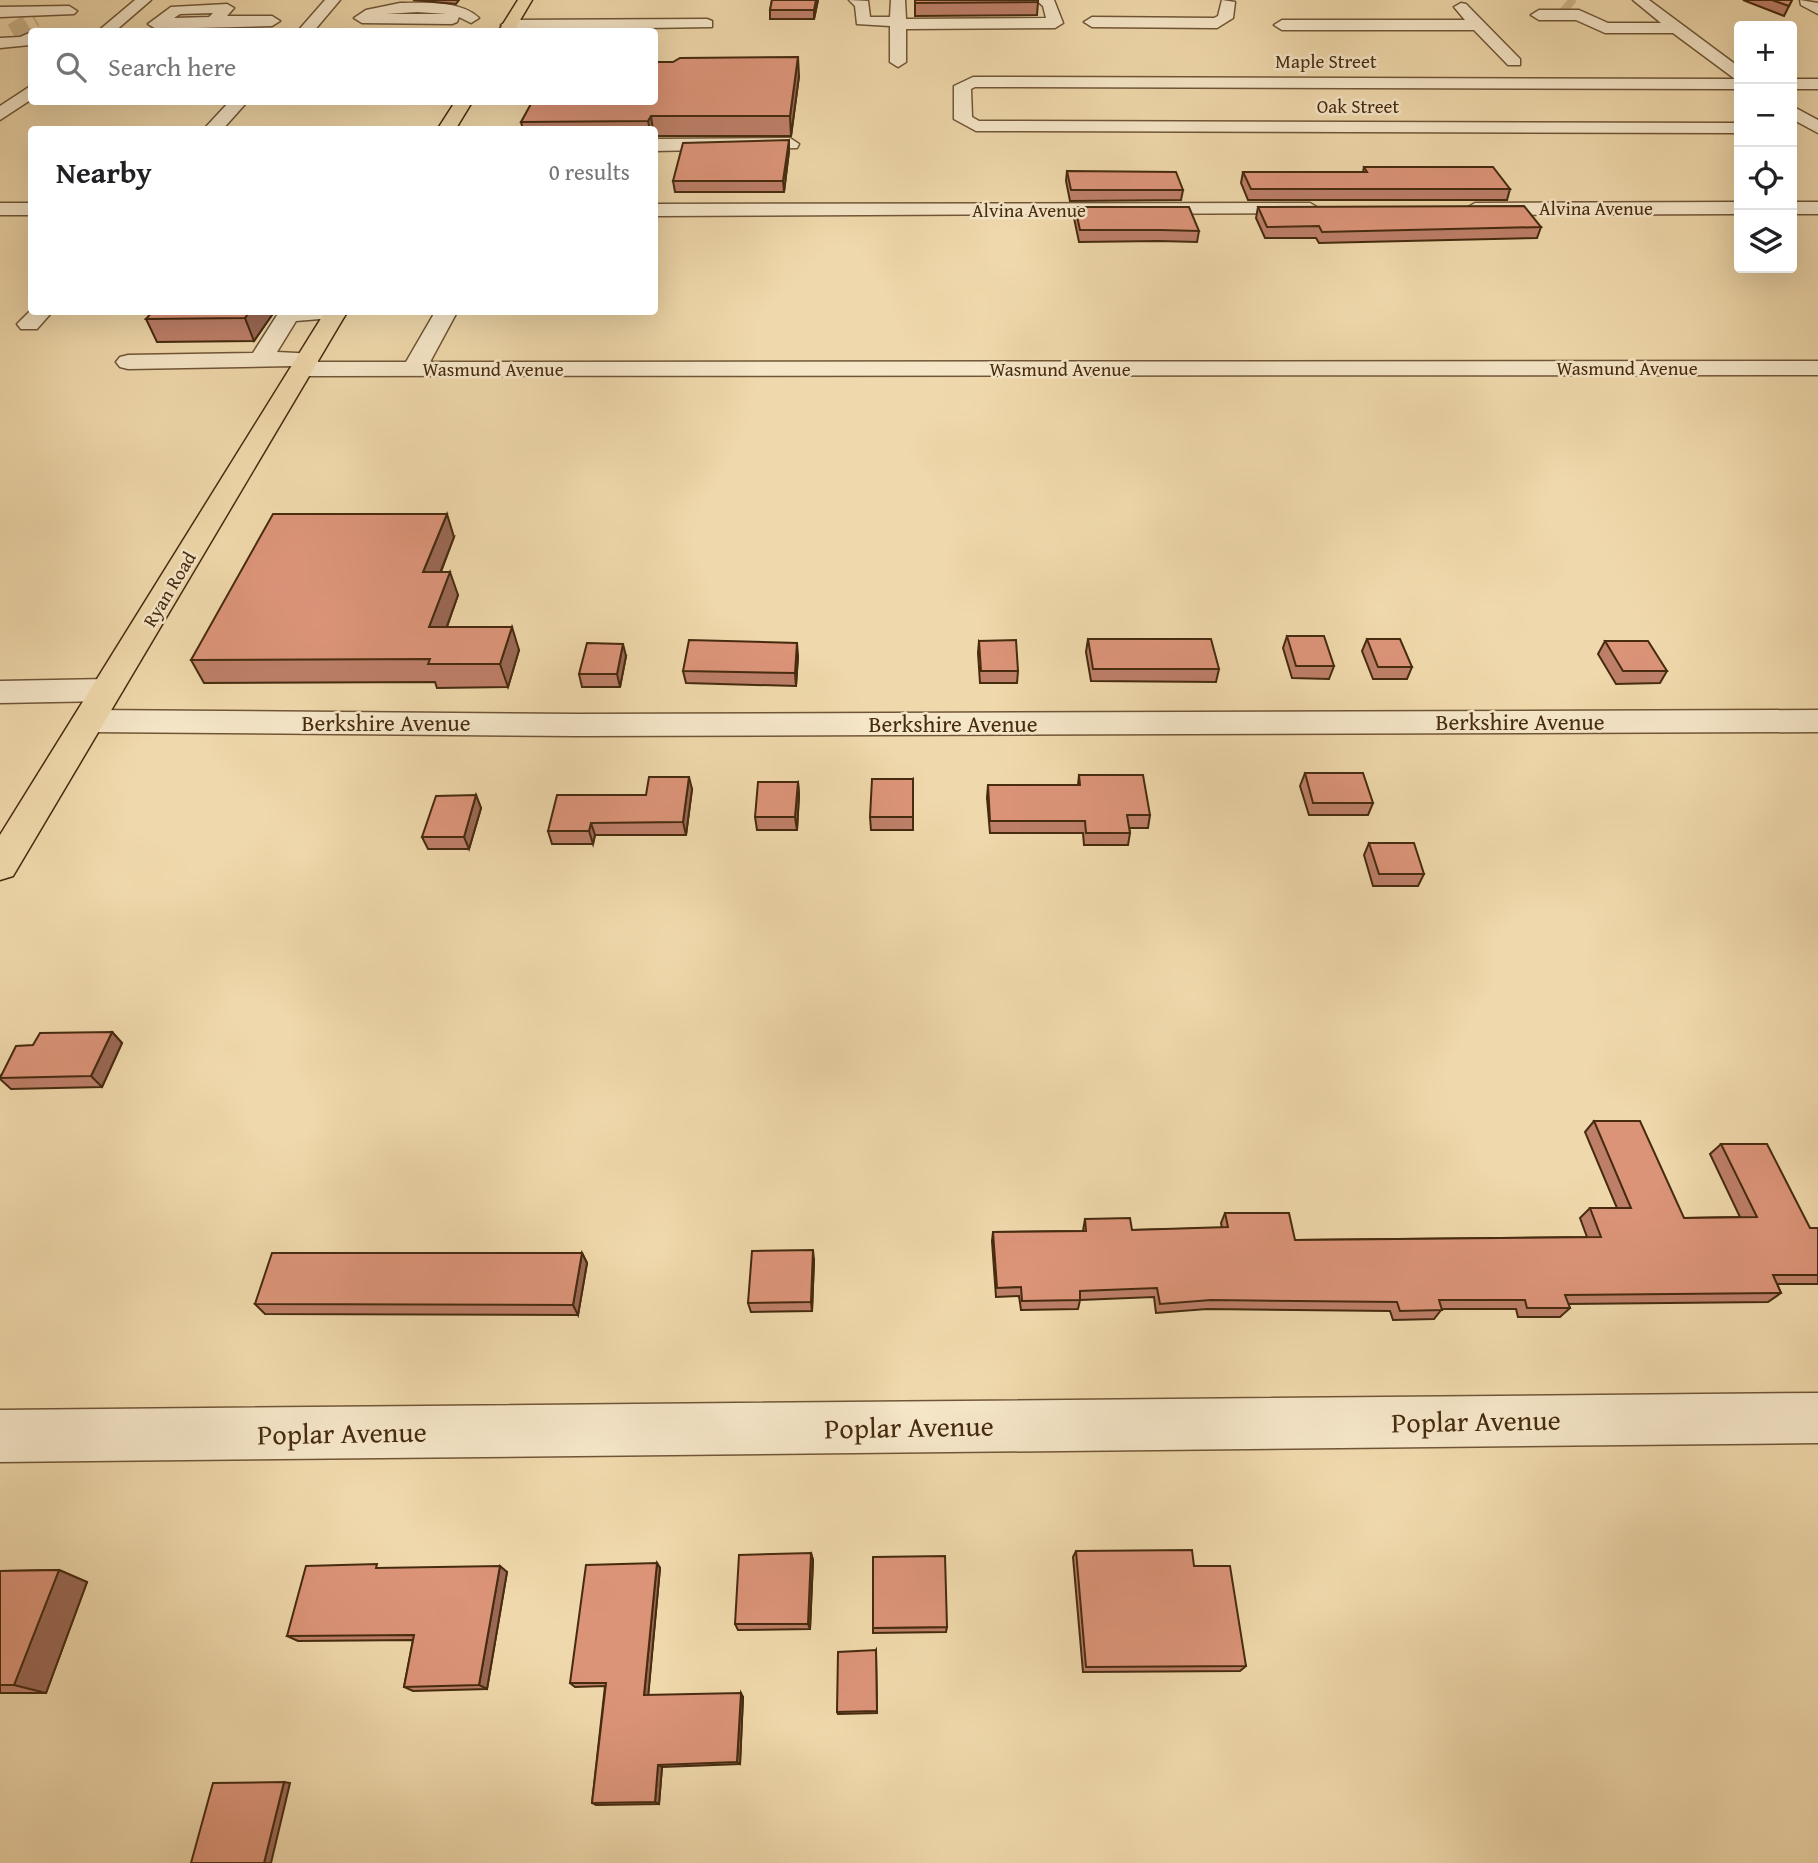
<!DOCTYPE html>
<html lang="en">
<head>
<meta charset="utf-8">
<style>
  :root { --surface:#fff; --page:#f6f6f6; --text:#202124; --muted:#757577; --line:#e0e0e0 }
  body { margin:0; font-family:"Gentium Book Plus",serif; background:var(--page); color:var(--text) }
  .controls { position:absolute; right:21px; top:21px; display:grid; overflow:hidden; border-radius:7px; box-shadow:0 7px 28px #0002 }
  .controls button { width:63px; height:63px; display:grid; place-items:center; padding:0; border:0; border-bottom:2px solid var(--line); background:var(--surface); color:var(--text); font:35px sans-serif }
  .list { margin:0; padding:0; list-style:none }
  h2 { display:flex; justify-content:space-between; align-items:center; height:91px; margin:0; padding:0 28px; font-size:30px }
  h2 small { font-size:23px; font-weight:400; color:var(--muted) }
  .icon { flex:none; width:38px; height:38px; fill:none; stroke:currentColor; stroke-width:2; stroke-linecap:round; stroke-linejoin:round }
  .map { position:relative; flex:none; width:1818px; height:1863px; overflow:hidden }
  .search { position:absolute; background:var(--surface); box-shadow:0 7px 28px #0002; left:28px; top:28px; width:630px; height:77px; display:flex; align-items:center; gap:18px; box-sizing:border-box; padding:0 24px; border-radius:7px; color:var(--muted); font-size:26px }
  .panel { position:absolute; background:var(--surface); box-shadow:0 7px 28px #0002; left:28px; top:126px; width:630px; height:189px; border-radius:7px }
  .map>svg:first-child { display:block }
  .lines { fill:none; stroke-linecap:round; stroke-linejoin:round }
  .minor-tunnel { stroke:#cdb58c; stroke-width:17; stroke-dasharray:17 8; stroke-linecap:butt }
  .minor-casing { stroke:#705636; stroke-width:3 }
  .major-casing { stroke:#462b0f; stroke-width:3 }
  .minor { fill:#f5e6c8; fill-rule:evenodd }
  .major { fill:#efd8ab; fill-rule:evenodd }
  .wall { fill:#bd7f68; stroke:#462b0f; stroke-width:2 }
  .shaded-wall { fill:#9a6855; stroke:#462b0f; stroke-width:2 }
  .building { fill:#dc9479; stroke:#462b0f; stroke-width:2 }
  .labels { text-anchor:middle; stroke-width:5; stroke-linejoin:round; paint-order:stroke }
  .far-street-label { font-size:19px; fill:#462b0f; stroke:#f5e6c8 }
  .street-label { font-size:23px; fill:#462b0f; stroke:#f5e6c8 }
  .near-street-label { font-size:28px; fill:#462b0f; stroke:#f5e6c8 }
</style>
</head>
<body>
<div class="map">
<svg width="1818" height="1863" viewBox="0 0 1818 1863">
  <rect width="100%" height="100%" fill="#efd8ab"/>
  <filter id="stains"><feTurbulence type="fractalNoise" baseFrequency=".00286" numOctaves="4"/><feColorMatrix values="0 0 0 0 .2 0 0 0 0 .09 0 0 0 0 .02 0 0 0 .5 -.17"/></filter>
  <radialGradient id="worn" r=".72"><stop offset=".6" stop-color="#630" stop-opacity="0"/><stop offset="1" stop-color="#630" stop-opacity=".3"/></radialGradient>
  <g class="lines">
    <g class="minor-tunnel">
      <polyline points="1565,3 1571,8"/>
      <polyline points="12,32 35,18"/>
    </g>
    <g class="minor-casing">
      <g id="minor">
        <polygon points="135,0 151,0 114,32 97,32"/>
        <polygon points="325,0 340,0 313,32 297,32"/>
        <polygon points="849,0 868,1 870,17 890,17 891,0 905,0 906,19 1046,18 1043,6 1036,0 1054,0 1063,23 1055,28 906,29 906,62 898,67 890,62 890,26 857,24 855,6"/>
        <polygon points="1222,0 1235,2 1233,18 1217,28 1092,27 1084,22 1092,17 1214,18 1218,16"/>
        <polygon points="1633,0 1649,0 1739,67 1739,89 975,87 971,89 972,117 979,121 1739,123 1739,133 976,131 954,119 954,86 973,77 1735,79 1673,33 1605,33 1576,20 1539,20 1531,15 1539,10 1579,10 1608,23 1661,23"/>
        <polygon points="1800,0 1818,3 1818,14 1801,5"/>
        <path d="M400 3C423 3 461 0 479 18L471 23 459 17 457 22 452 24 362 23 354 18 366 10ZM417 12 447 14H386Z"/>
        <polygon points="1461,3 1466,4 1520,59 1520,65 1508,65 1474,30 1282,30 1274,25 1282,20 1465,20 1454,7"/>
        <path d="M227 4 234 8 227 16H272L280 21 272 26 156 29 148 24 171 7ZM213 13 209 17 174 18 180 14Z"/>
        <polygon points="69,6 77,11 74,14 0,17 0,7"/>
        <polygon points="707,19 712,21 712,27 509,30 501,25 509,20"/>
        <polygon points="32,32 30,45 0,48 0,38 20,37"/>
        <rect x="1792" y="79" width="26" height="10"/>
        <polygon points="32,85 32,99 0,120 0,106"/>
        <polygon points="229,102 247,102 222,130 203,130"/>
        <polygon points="1792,106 1818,120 1818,133 1792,119"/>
        <polygon points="790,138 799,144 797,148 654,151 654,139"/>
        <polygon points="1739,202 1739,214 1475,215 1465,209 1475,203"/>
        <rect x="1792" y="202" width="26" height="12"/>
        <rect x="0" y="203" width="32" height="12"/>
        <polygon points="1310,203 1320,209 1317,213 654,216 654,204"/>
        <polygon points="32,309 32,312 52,312 37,329 21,329 17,324"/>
        <polygon points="279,312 347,312 344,317 296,321 277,352 316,354 318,362 406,362 435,312 457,312 430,362 1818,361 1818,375 302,376 293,374 292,366 128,369 120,367 116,362 120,357 128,355 253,353"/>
        <polygon points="107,679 118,683 123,690 118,697 107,701 0,703 0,681"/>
        <polygon points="89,710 577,714 1818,710 1818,732 577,736 89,732 77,729 72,721 77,713"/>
        <polygon points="1818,1393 1818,1443 0,1462 0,1410"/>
      </g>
    </g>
    <g class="major-casing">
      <g id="major">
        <polygon points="518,0 532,0 513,32 498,32"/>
        <polygon points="455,102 472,102 455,130 437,130"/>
        <polygon points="325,312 347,312 13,876 0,880 0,835"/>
      </g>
    </g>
    <use href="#minor" class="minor"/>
    <use href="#major" class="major"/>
  </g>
  <g class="wall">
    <polygon points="413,0 459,0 456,4"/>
    <polygon points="772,0 818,0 814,19 770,19 770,10"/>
    <polygon points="915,0 1038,2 1037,15 915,16"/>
    <polygon points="1743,0 1792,0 1784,16"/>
    <polygon points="799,76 791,136 654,136 654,130 523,130 521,122"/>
    <polygon points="789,140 789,151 784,192 675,192 673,181"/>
    <polygon points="1364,167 1510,189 1507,200 1248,200 1241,183 1243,172 1363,172"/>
    <polygon points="1067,171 1183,190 1181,200 1070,201 1066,181"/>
    <polygon points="1075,207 1199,231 1197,242 1159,241 1079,242 1074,218"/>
    <polygon points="1258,207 1541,227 1537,238 1319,243 1316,238 1265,238 1256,218"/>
    <polygon points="274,312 254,341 157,342 146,319"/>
    <polygon points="454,537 441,572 458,595 447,627 519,650 508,687 437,688 435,682 204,683 191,660"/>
    <polygon points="1287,636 1334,666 1329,679 1292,678 1283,648"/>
    <polygon points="1088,639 1219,669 1216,682 1091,681 1086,652"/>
    <polygon points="1367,639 1412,667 1407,679 1373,679 1362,651"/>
    <polygon points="979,641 1018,671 1017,683 980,683 978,653"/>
    <polygon points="1605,641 1667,671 1660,683 1616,684 1598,654"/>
    <polygon points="626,656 620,687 582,687 579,674"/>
    <polygon points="798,656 796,686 686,683 683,671"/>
    <polygon points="1305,773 1373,803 1368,815 1309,815 1300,786"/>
    <polygon points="1079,775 1150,815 1148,828 1129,828 1130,833 1128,845 1084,845 1083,833 990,833 987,798 988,785 1078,785"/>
    <polygon points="913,779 913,830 871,830 870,817"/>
    <polygon points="798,782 799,795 797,830 757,830 755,817"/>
    <polygon points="692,789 686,835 595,835 593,844 552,844 548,831 646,795"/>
    <polygon points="476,795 481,808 469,849 428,849 422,837"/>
    <polygon points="1369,843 1424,874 1418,886 1373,886 1364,855"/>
    <polygon points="112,1032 122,1043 102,1087 11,1089 0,1079 0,1076 33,1045"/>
    <polygon points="1594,1121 1684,1218 1740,1217 1710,1154 1721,1144 1810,1228 1818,1228 1818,1284 1777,1284 1781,1293 1768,1302 1568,1304 1570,1308 1560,1317 1518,1317 1516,1309 1442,1309 1434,1319 1393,1320 1390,1311 1207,1309 1156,1313 1154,1297 1080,1300 1078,1309 1021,1310 1019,1296 996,1297 992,1241 993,1232 1083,1231 1085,1219 1132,1230 1222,1228 1221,1223 1225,1213 1295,1240 1587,1237 1580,1218 1590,1208 1617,1208 1585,1132"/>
    <polygon points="582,1253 587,1263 578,1315 265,1314 255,1304"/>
    <polygon points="814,1260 812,1311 751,1312 748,1303"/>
    <polygon points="1076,1551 1194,1566 1246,1666 1240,1671 1083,1672 1073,1557"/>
    <polygon points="811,1553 813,1560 810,1629 738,1630 735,1624"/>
    <polygon points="657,1563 660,1568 648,1695 743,1697 740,1764 662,1767 659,1804 596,1805 592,1803 605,1686 575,1687 570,1683"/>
    <polygon points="383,1568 507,1572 487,1689 413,1691 404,1687 413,1640 298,1641 287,1636"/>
    <polygon points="59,1570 87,1582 46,1693 0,1693 0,1571"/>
    <polygon points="947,1627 946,1632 873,1633 873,1628"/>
    <polygon points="876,1650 877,1713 838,1714 837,1712"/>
  </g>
  <g class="shaded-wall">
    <polygon points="816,0 818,0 814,19 814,10"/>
    <polygon points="798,57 799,76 791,136 790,116"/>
    <polygon points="651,116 653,130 650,130 648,121"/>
    <polygon points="789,140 789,151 784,192 783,181"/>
    <polygon points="249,312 274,312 254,341 245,318"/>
    <polygon points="447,514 454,537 431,596 423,572"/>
    <polygon points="450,572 458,595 438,651 429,627"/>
    <polygon points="512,627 519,650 508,687 500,664"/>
    <polygon points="797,643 798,656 796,686 795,673"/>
    <polygon points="623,644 626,656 620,687 617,674"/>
    <polygon points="689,777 692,789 686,835 683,822"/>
    <polygon points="798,782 799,795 797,830 795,817"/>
    <polygon points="476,795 481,808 469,849 464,837"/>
    <polygon points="591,823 595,835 593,844 589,831"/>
    <polygon points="112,1032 122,1043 102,1087 91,1076"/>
    <polygon points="813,1250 814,1260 812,1311 811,1302"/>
    <polygon points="582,1253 587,1263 578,1315 573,1305"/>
    <polygon points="811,1553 813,1560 810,1629 808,1624"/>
    <polygon points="657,1563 660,1568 648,1698 644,1695"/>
    <polygon points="500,1566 507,1572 487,1689 479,1685"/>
    <polygon points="59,1570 87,1582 46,1693 14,1685"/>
    <polygon points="741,1693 743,1697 740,1764 737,1762"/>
    <polygon points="658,1765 662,1767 659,1804 655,1802"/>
    <polygon points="284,1782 290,1783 271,1863 264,1863"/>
  </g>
  <g class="building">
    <polygon points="772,0 816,0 814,10 770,10"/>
    <polygon points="915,0 1038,0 1038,2 915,3"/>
    <polygon points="1772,0 1792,0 1789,6"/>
    <polygon points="798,57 790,116 651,116 648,121 521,122 532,102 654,102 654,62 673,62 680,58"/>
    <polygon points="789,140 783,181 673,181 683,143"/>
    <polygon points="1364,167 1493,167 1510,189 1251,189 1243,172 1367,172"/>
    <polygon points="1067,171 1176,172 1183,190 1071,190"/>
    <polygon points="1524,206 1541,227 1322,232 1319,226 1267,227 1258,207"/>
    <polygon points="1075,207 1189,207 1199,231 1161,230 1080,230"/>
    <polygon points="152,312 249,312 245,318 146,319"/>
    <polygon points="273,514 447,514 423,572 450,572 429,627 512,627 500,664 428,664 430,659 191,660"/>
    <polygon points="1287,636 1324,636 1334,666 1296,666"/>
    <polygon points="1088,639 1211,639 1219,669 1093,669"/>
    <polygon points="1367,639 1400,639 1412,667 1378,667"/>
    <polygon points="689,640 797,643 795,673 683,671"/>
    <polygon points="1016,640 1018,671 981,671 979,641"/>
    <polygon points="1605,641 1648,641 1667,671 1623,671"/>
    <polygon points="587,643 623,644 617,674 579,674"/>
    <polygon points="1305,773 1363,773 1373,803 1313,803"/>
    <polygon points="1079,775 1143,775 1150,815 1127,815 1130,833 1086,833 1085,821 990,821 988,785 1080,785"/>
    <polygon points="649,777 689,777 683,822 591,823 589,831 548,831 557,795 646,795"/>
    <polygon points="872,779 913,779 913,817 870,817"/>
    <polygon points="758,782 798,782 795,817 755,817"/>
    <polygon points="476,795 464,837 422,837 436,796"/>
    <polygon points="1369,843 1414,843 1424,874 1379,874"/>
    <polygon points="112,1032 91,1076 0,1078 16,1046 33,1045 40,1033"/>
    <polygon points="1594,1121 1640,1121 1684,1218 1757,1217 1721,1144 1767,1144 1810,1228 1818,1228 1818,1275 1773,1275 1781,1293 1565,1295 1570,1308 1527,1308 1525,1300 1439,1300 1442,1310 1400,1311 1397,1302 1211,1300 1160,1304 1157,1288 1080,1291 1080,1300 1022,1301 1021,1287 997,1288 993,1232 1086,1231 1085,1219 1130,1218 1132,1230 1228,1227 1225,1213 1289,1213 1295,1240 1601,1237 1590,1208 1631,1208"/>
    <polygon points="813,1250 811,1302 748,1303 752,1251"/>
    <polygon points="272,1253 582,1253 573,1305 255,1304"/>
    <polygon points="1192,1550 1194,1566 1230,1566 1246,1666 1086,1667 1076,1551"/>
    <polygon points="811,1553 808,1624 735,1624 739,1555"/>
    <polygon points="945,1556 947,1627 873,1628 873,1557"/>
    <polygon points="657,1563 644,1695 741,1693 737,1762 658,1765 655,1802 592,1803 606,1683 570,1683 586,1565"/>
    <polygon points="377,1564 376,1568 500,1566 479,1685 404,1687 414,1635 287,1636 306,1566"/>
    <polygon points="59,1570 14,1685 0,1685 0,1571"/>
    <polygon points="876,1650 877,1711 837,1712 838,1652"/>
    <polygon points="284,1782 264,1863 191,1863 213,1783"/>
  </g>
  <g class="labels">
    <g class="far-street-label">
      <text x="1326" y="68">Maple Street</text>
      <text x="1358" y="113">Oak Street</text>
      <text x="1596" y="215">Alvina Avenue</text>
      <text x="1029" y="217">Alvina Avenue</text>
      <text x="1627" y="375">Wasmund Avenue</text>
      <text x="493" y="376">Wasmund Avenue</text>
      <text x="1060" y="376">Wasmund Avenue</text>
      <text transform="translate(169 589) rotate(-59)" y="7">Ryan Road</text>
    </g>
    <g class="street-label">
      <text x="1520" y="730">Berkshire Avenue</text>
      <text x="386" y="731">Berkshire Avenue</text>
      <text x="953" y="732">Berkshire Avenue</text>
    </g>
    <g class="near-street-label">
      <text transform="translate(1476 1421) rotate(-1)" y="10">Poplar Avenue</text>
      <text transform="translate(909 1427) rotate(-1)" y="10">Poplar Avenue</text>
      <text transform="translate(342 1433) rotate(-1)" y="10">Poplar Avenue</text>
    </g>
  </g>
  <rect width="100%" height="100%" filter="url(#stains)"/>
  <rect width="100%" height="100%" fill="url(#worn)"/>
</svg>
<div class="controls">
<button>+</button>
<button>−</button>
<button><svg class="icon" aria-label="locate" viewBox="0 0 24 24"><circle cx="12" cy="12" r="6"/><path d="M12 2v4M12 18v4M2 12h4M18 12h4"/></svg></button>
<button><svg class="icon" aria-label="layers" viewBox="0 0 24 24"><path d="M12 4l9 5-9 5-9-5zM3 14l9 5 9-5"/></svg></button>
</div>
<div class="search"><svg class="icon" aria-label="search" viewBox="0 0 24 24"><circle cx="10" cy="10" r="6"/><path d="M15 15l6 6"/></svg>Search here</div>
<section class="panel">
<h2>Nearby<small>0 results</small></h2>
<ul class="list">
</ul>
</section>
</div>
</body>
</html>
